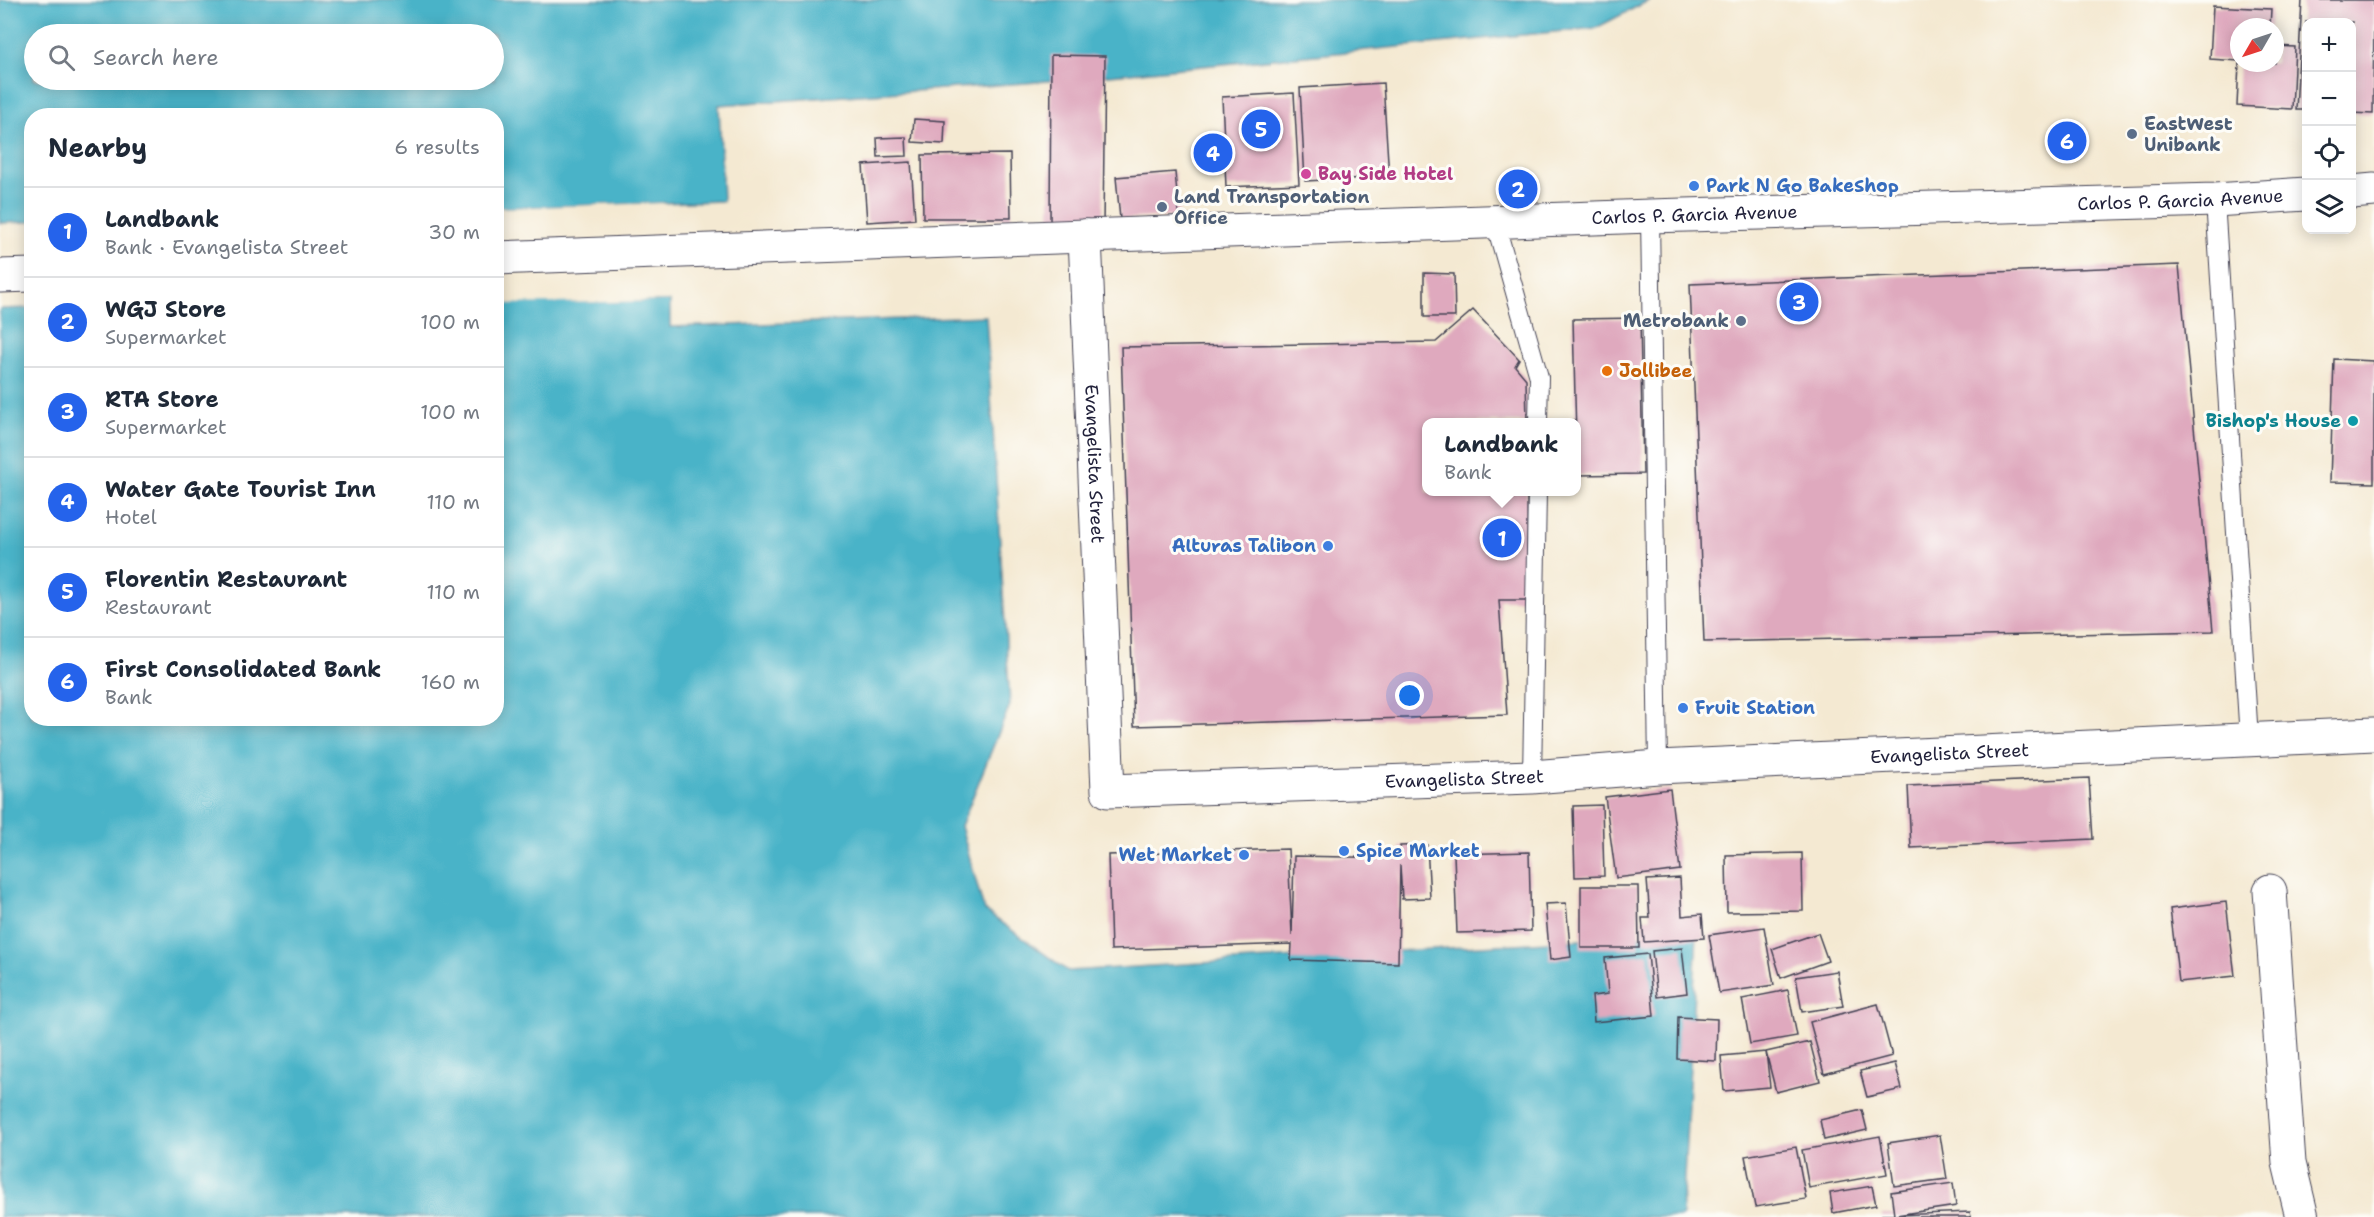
<!DOCTYPE html>
<html lang="en">
<head>
<meta charset="utf-8">
<style>
  :root { --surface:#fff; --page:#f2f2f3; --text:#1f2937; --muted:#747a83; --line:#e0e1e3; --accent:#2563eb }
  body { margin:0; font-family:"Shantell Sans",sans-serif; background:var(--page); color:var(--text) }
  .controls { position:absolute; right:18px; top:18px; display:grid; overflow:hidden; border-radius:12px; box-shadow:0 3px 15px #0003 }
  .controls button { width:54px; height:54px; display:grid; place-items:center; padding:0; border:0; border-bottom:2px solid var(--line); background:var(--surface); color:var(--text); font:30px sans-serif }
  .compass { position:absolute; left:2230px; top:18px; width:54px; height:54px; border-radius:50%; background:var(--surface); box-shadow:0 3px 15px #0003; rotate:231deg }
  .you { position:absolute; left:1410px; top:696px; width:21px; height:21px; margin:-15px; border:4px solid #fff; border-radius:50%; background:#1a73e8; box-shadow:0 0 0 9px #1a73e833 }
  .badge { display:grid; place-items:center; width:39px; height:39px; border-radius:50%; background:var(--accent); color:#fff; font-size:20px; font-weight:700 }
  .pin { position:absolute; translate:-50% -50%; border:3px solid #fff; box-shadow:0 2px 6px #0006 }
  .popup { position:absolute; left:1422px; top:418px; width:159px; height:78px; box-sizing:border-box; display:grid; place-content:center; border-radius:12px; background:var(--surface); filter:drop-shadow(0 2px 4px #0005); font-size:20px; white-space:nowrap; color:var(--muted) }
  .popup b { font-size:22px; color:var(--text) }
  .popup::after { content:''; position:absolute; left:50%; top:100%; margin-left:-12px; border:12px solid transparent; border-top-color:var(--surface) }
  .list { margin:0; padding:0; list-style:none }
  h2 { display:flex; justify-content:space-between; align-items:center; height:78px; margin:0; padding:0 24px; font-size:26px }
  h2 small { font-size:20px; font-weight:400; color:var(--muted) }
  .list li { display:grid; grid-template-columns:39px 1fr auto; gap:18px; align-items:center; box-sizing:border-box; height:90px; padding:0 24px; border-top:2px solid var(--line) }
  .list b { display:block; font-size:22px; white-space:nowrap }
  .list p { margin:0; font-size:20px; white-space:nowrap; color:var(--muted) }
  .list em { font-size:20px; font-style:normal; color:var(--muted) }
  .icon { flex:none; width:33px; height:33px; fill:none; stroke:currentColor; stroke-width:2; stroke-linecap:round; stroke-linejoin:round }
  .map { position:relative; flex:none; width:2374px; height:1217px; overflow:hidden }
  .search { position:absolute; background:var(--surface); box-shadow:0 3px 15px #0003; left:24px; top:24px; width:480px; height:66px; display:flex; align-items:center; gap:15px; box-sizing:border-box; padding:0 21px; border-radius:33px; color:var(--muted); font-size:22px }
  .panel { position:absolute; background:var(--surface); box-shadow:0 3px 15px #0003; left:24px; top:108px; width:480px; height:618px; border-radius:24px }
  .map>svg:first-child { display:block }
  .water { fill:#4ab3c8; stroke:#366a82; stroke-width:1.5; fill-rule:evenodd }
  .pier { fill:#f4e9d2 }
  .building { fill:#dfa9be }
  .lines { fill:none; stroke-linecap:round; stroke-linejoin:round }
  .service-casing { stroke:#424052; stroke-width:20 }
  .minor-casing { stroke:#424052; stroke-width:35 }
  .tertiary-casing { stroke:#424052; stroke-width:35 }
  .secondary-casing { stroke:#424052; stroke-width:35 }
  .primary-casing { stroke:#424052; stroke-width:35 }
  .service { stroke:#fff; stroke-width:18 }
  .minor { stroke:#fff; stroke-width:33 }
  .tertiary { stroke:#fff; stroke-width:33 }
  .secondary { stroke:#fff; stroke-width:33 }
  .primary { stroke:#fff; stroke-width:33 }
  .service-dot { fill:#5c6f8a; stroke:#fdfcf7; stroke-width:2 }
  .hotel-dot { fill:#d1479c; stroke:#fdfcf7; stroke-width:2 }
  .shop-dot { fill:#3f7fe0; stroke:#fdfcf7; stroke-width:2 }
  .food-dot { fill:#e8710a; stroke:#fdfcf7; stroke-width:2 }
  .culture-dot { fill:#0f9aa8; stroke:#fdfcf7; stroke-width:2 }
  .labels { text-anchor:middle; stroke-width:6; stroke-linejoin:round; paint-order:stroke }
  .service-label { font-size:18px; font-weight:bold; fill:#4e5e75; stroke:#fdfcf7; text-anchor:start }
  .hotel-label { font-size:18px; font-weight:bold; fill:#b23c85; stroke:#fdfcf7; text-anchor:start }
  .shop-label { font-size:18px; font-weight:bold; fill:#366cbe; stroke:#fdfcf7; text-anchor:start }
  .street-label { font-size:18px; fill:#22223b; stroke:#fdfcf7 }
  .food-label { font-size:18px; font-weight:bold; fill:#c56008; stroke:#fdfcf7; text-anchor:start }
  .culture-label { font-size:18px; font-weight:bold; fill:#0d838f; stroke:#fdfcf7; text-anchor:end }
</style>
</head>
<body>
<div class="map">
<svg width="2374" height="1217" viewBox="0 0 2374 1217">
  <rect width="100%" height="100%" fill="#fdfcf7"/>
  <filter id="ink" filterUnits="userSpaceOnUse"><feTurbulence type="fractalNoise" baseFrequency=".0167" numOctaves="2"/><feDisplacementMap in="SourceGraphic" scale="12" xChannelSelector="R" yChannelSelector="G"/><feConvolveMatrix kernelMatrix="1 2 1 2 8 2 1 2 1" color-interpolation-filters="sRGB"/></filter>
  <filter id="wash" filterUnits="userSpaceOnUse"><feTurbulence type="fractalNoise" baseFrequency=".008" numOctaves="4" result="noise"/><feDisplacementMap in="SourceGraphic" scale="24" xChannelSelector="R" yChannelSelector="G"/><feGaussianBlur stdDeviation="1.35" result="paint"/><feColorMatrix in="noise" values="0 0 0 0 0 0 0 0 0 0 0 0 0 0 0 0 0 1.4 0 .05"/><feComposite in="paint" operator="in"/></filter>
  <g filter="url(#wash)">
    <rect width="100%" height="100%" fill="#f4e9d2"/>
    <g class="water">
      <path d="M0 0H1650L1596 28 1026 83 719 105 723 201 497 208 496 116H32L31 222 0 223ZM34 34H494V80H34Z"/>
      <polygon points="670,301 670,327 986,316 1010,705 961,826 984,910 1068,971 1697,933 1682,1217 0,1217 0,309 31,308 32,718 496,718 497,303"/>
    </g>
    <g class="pier">
      <polygon points="663,203 664,206 496,211 497,208"/>
      <polygon points="670,298 670,301 496,304 496,300"/>
    </g>
    <g id="blocks">
      <g class="building">
        <polygon points="2302,0 2374,0 2373,114 2352,113 2352,22 2306,22 2306,110 2296,110"/>
        <polygon points="2213,6 2271,9 2270,27 2239,27 2239,61 2210,59"/>
        <polygon points="2275,46 2295,47 2292,109 2237,106 2239,63 2275,63"/>
        <polygon points="1051,55 1105,56 1103,227 1050,226"/>
        <polygon points="1383,83 1389,177 1305,181 1300,88"/>
        <polygon points="1294,93 1299,184 1226,187 1222,97"/>
        <polygon points="914,119 945,121 944,144 912,142"/>
        <polygon points="906,137 907,156 878,157 877,138"/>
        <polygon points="1010,154 1011,218 923,218 922,155"/>
        <polygon points="911,162 915,219 867,222 863,165"/>
        <polygon points="1175,172 1179,216 1120,219 1116,177"/>
        <polygon points="2179,265 2213,631 1704,642 1690,284"/>
        <polygon points="1424,273 1454,274 1455,317 1424,317"/>
        <polygon points="1473,310 1519,359 1515,366 1526,379 1527,422 1427,422 1427,492 1527,492 1528,600 1499,600 1507,715 1134,726 1121,347 1436,342"/>
        <polygon points="1640,318 1643,474 1577,475 1573,319"/>
        <polygon points="2334,359 2374,361 2374,483 2330,482"/>
        <polygon points="2089,778 2093,839 1911,848 1908,786"/>
        <polygon points="1670,789 1680,870 1616,878 1605,797"/>
        <polygon points="1602,805 1604,876 1575,877 1573,806"/>
        <polygon points="1427,845 1430,898 1402,899 1400,865 1398,963 1291,960 1292,944 1111,950 1108,855 1288,849 1292,935 1294,856 1400,858 1400,846"/>
        <polygon points="1529,852 1531,931 1457,933 1454,854"/>
        <polygon points="1802,853 1803,911 1727,912 1726,855"/>
        <polygon points="1680,878 1682,916 1702,914 1704,938 1644,942 1642,918 1650,918 1647,880"/>
        <polygon points="1581,886 1638,886 1639,948 1581,948"/>
        <polygon points="2226,902 2235,976 2179,982 2170,909"/>
        <polygon points="1566,903 1571,957 1550,960 1545,904"/>
        <polygon points="1764,927 1774,985 1719,993 1709,935"/>
        <polygon points="1818,933 1828,961 1781,978 1772,949"/>
        <polygon points="1682,948 1687,993 1657,997 1652,951"/>
        <polygon points="1648,954 1654,1016 1594,1022 1592,996 1608,994 1605,958"/>
        <polygon points="1837,971 1843,1006 1802,1012 1796,977"/>
        <polygon points="1788,990 1797,1036 1750,1044 1742,999"/>
        <polygon points="1878,1004 1892,1056 1824,1074 1810,1022"/>
        <polygon points="1678,1017 1717,1019 1716,1061 1677,1059"/>
        <polygon points="1810,1042 1820,1081 1776,1092 1766,1052 1770,1087 1724,1091 1721,1056 1766,1052"/>
        <polygon points="1895,1063 1902,1089 1867,1097 1860,1071"/>
        <polygon points="1862,1110 1867,1130 1824,1140 1820,1120"/>
        <polygon points="1940,1135 1947,1179 1894,1186 1888,1143"/>
        <polygon points="1880,1136 1887,1174 1809,1188 1802,1150"/>
        <polygon points="1796,1147 1806,1199 1755,1207 1745,1156"/>
        <polygon points="1953,1183 1956,1206 1896,1215 1970,1212 1971,1217 1882,1217 1882,1215 1894,1215 1891,1192"/>
        <polygon points="1872,1186 1876,1205 1833,1213 1830,1193"/>
      </g>
    </g>
  </g>
  <g filter="url(#ink)">
    <use href="#blocks" fill-opacity="0" stroke="#424052" stroke-width="1.5"/>
    <g class="lines">
      <g class="service-casing">
        <g id="service">
          <polyline points="2215,200 2249,739"/>
          <polyline points="1650,216 1658,767"/>
          <polyline points="1495,222 1539,377 1538,422"/>
          <polyline points="1532,777 1537,492"/>
        </g>
      </g>
      <g class="minor-casing">
        <polyline id="minor" points="2270,891 2289,1163 2302,1217"/>
      </g>
      <g class="tertiary-casing">
        <g id="tertiary">
          <path id="s1" d="M1085 236 1108 791 1532 777 1658 767 2374 734"/>
        </g>
      </g>
      <g class="secondary-casing">
        <g id="secondary">
          <polyline points="496,258 1085,236"/>
          <polyline points="0,276 32,275"/>
        </g>
      </g>
      <g class="primary-casing">
        <g id="primary">
          <polyline points="2352,192 2374,190"/>
          <path id="s2" d="M1085 236 1650 216 2215 200 2306 194"/>
        </g>
      </g>
      <use href="#service" class="service"/>
      <use href="#minor" class="minor"/>
      <use href="#tertiary" class="tertiary"/>
      <use href="#secondary" class="secondary"/>
      <use href="#primary" class="primary"/>
    </g>
  </g>
  <g class="service-dot">
    <circle cx="2132" cy="134" r="6"/>
    <circle cx="1162" cy="207" r="6"/>
    <circle cx="1741" cy="321" r="6"/>
  </g>
  <circle class="hotel-dot" cx="1306" cy="174" r="6"/>
  <g class="shop-dot">
    <circle cx="1694" cy="186" r="6"/>
    <circle cx="1328" cy="546" r="6"/>
    <circle cx="1683" cy="708" r="6"/>
    <circle cx="1344" cy="851" r="6"/>
    <circle cx="1244" cy="855" r="6"/>
  </g>
  <circle class="food-dot" cx="1607" cy="371" r="6"/>
  <circle class="culture-dot" cx="2353" cy="421" r="6"/>
  <g class="labels">
    <g class="service-label">
      <text x="2144" y="130">EastWest<tspan x="2144" dy="21">Unibank</tspan></text>
      <text x="1174" y="203">Land Transportation<tspan x="1174" dy="21">Office</tspan></text>
      <text x="1729" y="327" text-anchor="end">Metrobank</text>
    </g>
    <g class="hotel-label">
      <text x="1318" y="180">Bay Side Hotel</text>
    </g>
    <g class="shop-label">
      <text x="1706" y="192">Park N Go BakeShop</text>
      <text x="1316" y="552" text-anchor="end">Alturas Talibon</text>
      <text x="1695" y="714">Fruit Station</text>
      <text x="1356" y="857">Spice Market</text>
      <text x="1232" y="861" text-anchor="end">Wet Market</text>
    </g>
    <g class="street-label">
      <text dy="6" stroke="none"><textPath href="#s2" startOffset="1096">Carlos P. Garcia Avenue</textPath></text>
      <text dy="6" stroke="none"><textPath href="#s2" startOffset="610">Carlos P. Garcia Avenue</textPath></text>
      <text dy="6" stroke="none"><textPath href="#s1" startOffset="228">Evangelista Street</textPath></text>
      <text dy="6" stroke="none"><textPath href="#s1" startOffset="1398">Evangelista Street</textPath></text>
      <text dy="6" stroke="none"><textPath href="#s1" startOffset="912">Evangelista Street</textPath></text>
    </g>
    <g class="food-label">
      <text x="1619" y="377">Jollibee</text>
    </g>
    <g class="culture-label">
      <text x="2341" y="427">Bishop's House</text>
    </g>
  </g>
</svg>
<div class="controls">
<button>+</button>
<button>−</button>
<button><svg class="icon" aria-label="locate" viewBox="0 0 24 24"><circle cx="12" cy="12" r="6"/><path d="M12 2v4M12 18v4M2 12h4M18 12h4"/></svg></button>
<button><svg class="icon" aria-label="layers" viewBox="0 0 24 24"><path d="M12 4l9 5-9 5-9-5zM3 14l9 5 9-5"/></svg></button>
</div>
<svg class="compass" viewBox="-18 -18 36 36"><path d="M0-13l5 13h-10z" fill="#e53935"/><path d="M0 13l5-13h-10z" fill="#747a83"/></svg>
<div class="you"></div>
<div class="pin badge" style="left:1502px;top:538px">1</div>
<div class="popup"><b>Landbank</b>Bank</div>
<div class="pin badge" style="left:1518px;top:189px">2</div>
<div class="pin badge" style="left:1799px;top:302px">3</div>
<div class="pin badge" style="left:1213px;top:153px">4</div>
<div class="pin badge" style="left:1261px;top:129px">5</div>
<div class="pin badge" style="left:2067px;top:141px">6</div>
<div class="search"><svg class="icon" aria-label="search" viewBox="0 0 24 24"><circle cx="10" cy="10" r="6"/><path d="M15 15l6 6"/></svg>Search here</div>
<section class="panel">
<h2>Nearby<small>6 results</small></h2>
<ul class="list">
<li><span class="badge">1</span><div><b>Landbank</b><p>Bank · Evangelista Street</p></div><em>30 m</em></li>
<li><span class="badge">2</span><div><b>WGJ Store</b><p>Supermarket</p></div><em>100 m</em></li>
<li><span class="badge">3</span><div><b>RTA Store</b><p>Supermarket</p></div><em>100 m</em></li>
<li><span class="badge">4</span><div><b>Water Gate Tourist Inn</b><p>Hotel</p></div><em>110 m</em></li>
<li><span class="badge">5</span><div><b>Florentin Restaurant</b><p>Restaurant</p></div><em>110 m</em></li>
<li><span class="badge">6</span><div><b>First Consolidated Bank</b><p>Bank</p></div><em>160 m</em></li>
</ul>
</section>
</div>
</body>
</html>
